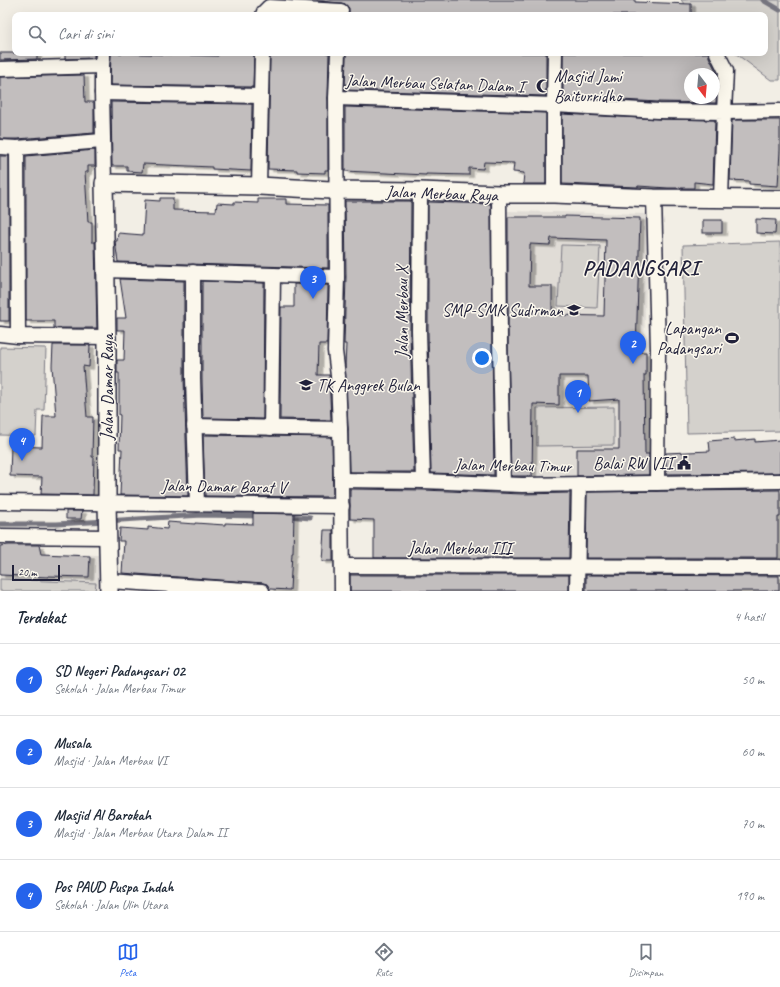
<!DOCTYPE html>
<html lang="id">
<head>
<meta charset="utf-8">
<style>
  :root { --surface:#fff; --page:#f6f6f7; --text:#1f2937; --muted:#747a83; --line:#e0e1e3; --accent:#2563eb }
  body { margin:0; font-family:Caveat,sans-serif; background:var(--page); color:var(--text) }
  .compass { position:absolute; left:684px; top:68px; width:36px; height:36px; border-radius:50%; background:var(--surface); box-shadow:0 4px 16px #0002; rotate:164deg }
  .scale { position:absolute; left:12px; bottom:10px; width:48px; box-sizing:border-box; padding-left:4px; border:2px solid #22223b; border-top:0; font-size:11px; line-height:14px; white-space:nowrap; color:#22223b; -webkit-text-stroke:3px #fbf7ec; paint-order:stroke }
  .you { position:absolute; left:482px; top:358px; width:14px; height:14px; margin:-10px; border:3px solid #fff; border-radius:50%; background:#1a73e8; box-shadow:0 0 0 6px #1a73e833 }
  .badge { display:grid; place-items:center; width:26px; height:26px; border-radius:50%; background:var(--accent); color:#fff; font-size:13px; font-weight:700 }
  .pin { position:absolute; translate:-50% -33px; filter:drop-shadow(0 1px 2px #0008) }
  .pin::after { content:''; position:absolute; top:21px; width:14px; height:12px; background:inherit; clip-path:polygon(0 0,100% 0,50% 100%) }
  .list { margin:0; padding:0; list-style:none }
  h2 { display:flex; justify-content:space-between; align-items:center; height:52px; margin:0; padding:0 16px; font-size:17px }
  h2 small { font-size:13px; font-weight:400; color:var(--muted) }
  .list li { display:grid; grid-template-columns:26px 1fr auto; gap:12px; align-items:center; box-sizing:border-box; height:72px; padding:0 16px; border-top:1px solid var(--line) }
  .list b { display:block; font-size:15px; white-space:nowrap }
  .list p { margin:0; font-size:13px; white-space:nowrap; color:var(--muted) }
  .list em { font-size:13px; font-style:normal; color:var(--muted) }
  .icon { flex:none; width:22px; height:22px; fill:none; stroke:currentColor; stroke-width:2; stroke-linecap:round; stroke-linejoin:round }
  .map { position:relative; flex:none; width:780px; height:591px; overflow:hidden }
  .search { position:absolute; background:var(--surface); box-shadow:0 4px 16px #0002; left:12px; right:12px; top:12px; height:44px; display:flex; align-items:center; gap:10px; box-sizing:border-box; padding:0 14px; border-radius:8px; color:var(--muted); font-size:15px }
  .sheet { height:340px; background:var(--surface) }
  nav { display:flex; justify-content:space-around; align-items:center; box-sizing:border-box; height:56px; border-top:1px solid var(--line); background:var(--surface); font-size:11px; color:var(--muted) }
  nav a { display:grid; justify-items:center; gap:2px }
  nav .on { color:var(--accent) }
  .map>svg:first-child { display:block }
  .built { fill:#e0dcd6 }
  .green { fill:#d4d1cc; stroke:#7b7a84 }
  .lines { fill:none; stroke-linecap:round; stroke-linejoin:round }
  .stream { stroke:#76747f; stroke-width:5 }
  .building { fill:#c2bebe; stroke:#22223b; fill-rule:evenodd; filter:url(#shadow) }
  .minor-casing { stroke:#22223b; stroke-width:17 }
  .tertiary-casing { stroke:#22223b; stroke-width:20 }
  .minor { stroke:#fbf7ec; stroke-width:14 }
  .tertiary { stroke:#fbf7ec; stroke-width:17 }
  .labels { text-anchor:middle; stroke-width:3; stroke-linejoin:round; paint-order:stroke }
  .poi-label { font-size:17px; fill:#22223b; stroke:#fbf7ec; text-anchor:end }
  .street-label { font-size:17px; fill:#22223b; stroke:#fbf7ec }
  .district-label { font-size:21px; font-weight:bold; letter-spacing:1px; fill:#22223b; stroke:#fbf7ec }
</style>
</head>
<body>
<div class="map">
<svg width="780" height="591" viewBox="0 0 780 591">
  <defs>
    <filter id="shadow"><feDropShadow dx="4.5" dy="2.5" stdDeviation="0" flood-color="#0004"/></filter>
  </defs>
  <rect width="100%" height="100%" fill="#f2eee5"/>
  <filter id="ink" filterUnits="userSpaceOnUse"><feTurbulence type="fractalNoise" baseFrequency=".025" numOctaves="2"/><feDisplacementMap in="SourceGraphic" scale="8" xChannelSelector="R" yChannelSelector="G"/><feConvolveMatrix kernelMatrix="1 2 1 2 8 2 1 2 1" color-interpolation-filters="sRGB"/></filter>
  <g filter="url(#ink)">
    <g class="built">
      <polygon points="503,211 648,214 644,348 502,347"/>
      <polygon points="501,350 654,350 653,479 504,476"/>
      <polygon points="0,551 24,553 98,555 99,591 0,591"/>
    </g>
    <g class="green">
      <polygon points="681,0 780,0 780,80 771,80 735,53 765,53 765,15 693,15"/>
      <polygon points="780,242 780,431 687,433 683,245"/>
      <polygon points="561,245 600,246 597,308 558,306"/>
      <polygon points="0,347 46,348 44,410 37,410 36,436 0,435"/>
      <polygon points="614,407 614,445 537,446 537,408"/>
      <polygon points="0,579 96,583 95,591 0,591"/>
    </g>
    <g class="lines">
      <g class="stream">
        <polyline points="763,0 780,10"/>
        <polyline points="289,516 310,518"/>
        <polyline points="0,524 57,524 202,515 259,516"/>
      </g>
    </g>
    <g class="building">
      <polygon points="317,0 635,0 635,2 691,4 691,15 348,15 349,11 349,8 345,4 341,3 317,1"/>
      <polygon points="0,53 37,53 37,59 0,60"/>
      <polygon points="65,53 94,53 94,58 65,59"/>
      <polygon points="111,53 218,56 218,53 254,53 253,87 110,85"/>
      <polygon points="270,53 329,53 328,98 328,170 325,170 325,173 297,172 297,170 268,169"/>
      <polygon points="346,53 546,53 546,96 345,90"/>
      <path d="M563 53H709V57L717 73 716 103 659 102 563 97ZM690 74H714V98H690Z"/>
      <polygon points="84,75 85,102 94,102 94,133 17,139 0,139 0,77"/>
      <polygon points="111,102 252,104 251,171 212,169 212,167 143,164 142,172 127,171 127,166 112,166"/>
      <polygon points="345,107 546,113 546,184 523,184 524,173 513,172 514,163 484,162 483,169 469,168 469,175 426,174 426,175 345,171"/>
      <polygon points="562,114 659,119 715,120 713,184 694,182 694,188 668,188 638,186 638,187 562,184"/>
      <polygon points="732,120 780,120 780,150 778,186 749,184 749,181 730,180"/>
      <polygon points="95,150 95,166 88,166 88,172 85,172 88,222 92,222 92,242 95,242 97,328 54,328 54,321 26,321 26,156"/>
      <rect x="0" y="156" width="9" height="165"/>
      <polygon points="160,198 173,198 173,210 216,211 217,203 234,204 234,202 258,203 258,199 286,199 286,204 328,205 328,268 118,262 115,241 117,241 118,233 143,235 145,200 160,201"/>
      <polygon points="345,201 411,201 410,330 414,472 349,472 348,429 345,367 346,344 344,344 346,277"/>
      <polygon points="428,202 491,204 492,343 494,475 431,473 428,330"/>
      <path d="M565 216 640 218 636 352H646V375H644L645 454H649V475L577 476V449H619V399L589 401 588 376H559V405L533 404 532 476H511L508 343V217H565ZM551 238 606 240 604 316 552 315V286H529L530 244 550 245Z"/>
      <polygon points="756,219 776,220 775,234 756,233"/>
      <rect x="703" y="220" width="19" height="13"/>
      <polygon points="120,279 184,281 184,379 188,496 120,495 122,449 119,449 120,415 119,415 119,373 117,373 117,360 124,360 125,330 117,330 117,318 126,318"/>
      <polygon points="202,281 264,283 263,419 203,418 202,379"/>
      <polygon points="294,284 328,285 327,344 319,344 318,375 329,375 331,420 280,419 281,307 294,307"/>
      <polygon points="53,345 90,345 89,367 83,366 87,417 93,417 92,457 94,457 93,495 41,494 42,477 10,476 11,446 42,447 43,416 56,416 52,366"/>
      <polygon points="203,435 332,437 333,497 205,496"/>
      <polygon points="734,439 734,441 755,439 755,442 780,440 780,473 666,474 666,453 710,451 709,441"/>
      <polygon points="350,489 423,490 522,494 570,493 569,558 374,558 374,520 350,519"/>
      <polygon points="780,490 780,517 778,517 778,558 586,558 587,492"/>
      <polygon points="66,511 82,511 81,519 66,519"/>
      <polygon points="253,513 294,514 293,553 292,553 290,590 270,589 267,584 263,583 122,573 124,541 119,541 120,528 148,530 148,527 167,529 168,522 195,524 195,523 225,525 225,523 253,524"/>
      <polygon points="324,530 333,530 333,561 322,561"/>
      <polygon points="9,545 39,545 41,554 90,556 89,577 48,576 48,577 0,575 0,546"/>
      <rect x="350" y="575" width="219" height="16"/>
      <polygon points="586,575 779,576 779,591 586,591"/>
    </g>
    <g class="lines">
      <g class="minor-casing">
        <g id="minor">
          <polyline points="263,15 264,12 269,7 341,11"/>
          <polyline points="103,53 102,66 102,93 104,183"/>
          <polyline points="338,53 336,98 337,277 335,351 338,376 340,429 341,480 342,591"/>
          <polyline points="717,53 726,71 724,112 780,111"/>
          <polyline points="0,69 102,66"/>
          <polyline points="102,93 261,96"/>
          <polyline points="336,98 554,105 659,111 724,112 721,198"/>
          <polyline points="0,147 17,148 102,141"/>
          <polyline points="17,148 18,336"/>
          <polyline points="259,186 262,53"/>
          <polyline points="420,191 419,330 423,481"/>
          <polyline points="499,194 500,343 503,484"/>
          <polyline points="554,194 554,105 555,53"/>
          <polyline points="654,198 658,349 657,483"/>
          <polyline points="105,270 337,277"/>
          <polyline points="193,272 193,379 197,504"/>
          <polyline points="0,334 18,336 107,337"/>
          <polyline points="194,426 340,429"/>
          <polyline points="271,428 273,275"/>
          <polyline points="341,480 423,481 522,485 780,481"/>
          <polyline points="0,502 342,506"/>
          <polyline points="0,536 108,537"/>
          <polyline points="342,566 780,567"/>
          <polyline points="109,581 262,591"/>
          <polyline points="577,591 579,484"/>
        </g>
      </g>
      <g class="tertiary-casing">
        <polyline id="tertiary" points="109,591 107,503 107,337 104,183 259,186 331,190 420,191 499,194 554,194 654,198 780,199"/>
      </g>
      <use href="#minor" class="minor"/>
      <use href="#tertiary" class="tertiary"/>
    </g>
  </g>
  <defs>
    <g id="mosque-bare" transform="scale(1.08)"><path d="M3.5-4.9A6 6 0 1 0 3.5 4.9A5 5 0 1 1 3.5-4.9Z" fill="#22223b" stroke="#fbf7ec" stroke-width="2.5" paint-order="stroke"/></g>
    <g id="school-bare" transform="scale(1.08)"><path d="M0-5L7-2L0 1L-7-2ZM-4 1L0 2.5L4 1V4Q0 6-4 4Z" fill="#22223b" stroke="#fbf7ec" stroke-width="2.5" paint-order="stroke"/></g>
    <g id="stadium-bare" transform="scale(1.08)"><path d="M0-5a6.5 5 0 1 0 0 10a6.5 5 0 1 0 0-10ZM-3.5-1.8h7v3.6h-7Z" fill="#22223b" stroke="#fbf7ec" stroke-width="2.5" paint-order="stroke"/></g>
    <g id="civic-bare" transform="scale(1.08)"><path d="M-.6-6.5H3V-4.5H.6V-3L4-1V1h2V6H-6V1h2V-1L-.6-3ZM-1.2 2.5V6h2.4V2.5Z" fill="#22223b" stroke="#fbf7ec" stroke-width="2.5" paint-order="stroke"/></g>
  </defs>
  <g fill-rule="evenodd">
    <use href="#mosque-bare" x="543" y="86"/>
    <use href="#school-bare" x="574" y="310"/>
    <use href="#stadium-bare" x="732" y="338"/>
    <use href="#school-bare" x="306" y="385"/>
    <use href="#civic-bare" x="684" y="463"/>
  </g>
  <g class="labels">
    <g class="poi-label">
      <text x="554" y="82" text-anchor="start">Masjid Jami<tspan x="554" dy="20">Baiturridho</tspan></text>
      <text x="563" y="316">SMP-SMK Sudirman</text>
      <text x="721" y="334">Lapangan<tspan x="721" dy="20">Padangsari</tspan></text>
      <text x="317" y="391" text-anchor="start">TK Anggrek Bulan</text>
      <text x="673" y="469">Balai RW VII</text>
    </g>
    <g class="street-label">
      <text transform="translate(435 83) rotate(2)" y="6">Jalan Merbau Selatan Dalam I</text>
      <text transform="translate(442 193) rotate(2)" y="6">Jalan Merbau Raya</text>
      <text transform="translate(402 312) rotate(-90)" y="6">Jalan Merbau X</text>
      <text transform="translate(107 387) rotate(-90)" y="6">Jalan Damar Raya</text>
      <text transform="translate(513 465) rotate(1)" y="6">Jalan Merbau Timur</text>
      <text transform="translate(224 486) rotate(1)" y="6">Jalan Damar Barat V</text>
      <text x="460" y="554">Jalan Merbau III</text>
    </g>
    <g class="district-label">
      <text x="641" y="275">PADANGSARI</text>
    </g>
  </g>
</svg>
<svg class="compass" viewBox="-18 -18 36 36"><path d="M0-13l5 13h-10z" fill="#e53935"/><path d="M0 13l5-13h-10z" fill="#747a83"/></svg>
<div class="scale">20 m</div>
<div class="you"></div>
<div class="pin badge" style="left:578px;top:413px">1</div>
<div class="pin badge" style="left:633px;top:364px">2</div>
<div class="pin badge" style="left:313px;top:299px">3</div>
<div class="pin badge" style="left:22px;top:461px">4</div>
<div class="search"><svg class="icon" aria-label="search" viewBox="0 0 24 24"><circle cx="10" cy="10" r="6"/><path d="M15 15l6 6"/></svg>Cari di sini</div>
</div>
<section class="sheet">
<h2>Terdekat<small>4 hasil</small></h2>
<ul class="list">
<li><span class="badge">1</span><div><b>SD Negeri Padangsari 02</b><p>Sekolah · Jalan Merbau Timur</p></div><em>50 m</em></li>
<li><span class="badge">2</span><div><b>Musala</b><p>Masjid · Jalan Merbau VI</p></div><em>60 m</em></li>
<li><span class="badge">3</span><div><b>Masjid Al Barokah</b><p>Masjid · Jalan Merbau Utara Dalam II</p></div><em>70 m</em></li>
<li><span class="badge">4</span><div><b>Pos PAUD Puspa Indah</b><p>Sekolah · Jalan Ulin Utara</p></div><em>190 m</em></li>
</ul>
</section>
<nav>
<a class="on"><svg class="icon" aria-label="map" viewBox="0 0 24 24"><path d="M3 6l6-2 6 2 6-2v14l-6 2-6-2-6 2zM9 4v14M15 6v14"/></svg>Peta</a>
<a><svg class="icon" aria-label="directions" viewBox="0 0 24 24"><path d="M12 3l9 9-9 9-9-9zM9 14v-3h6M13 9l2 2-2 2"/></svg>Rute</a>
<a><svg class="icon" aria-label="saved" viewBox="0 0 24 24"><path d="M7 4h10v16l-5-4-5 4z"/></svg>Disimpan</a>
</nav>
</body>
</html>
